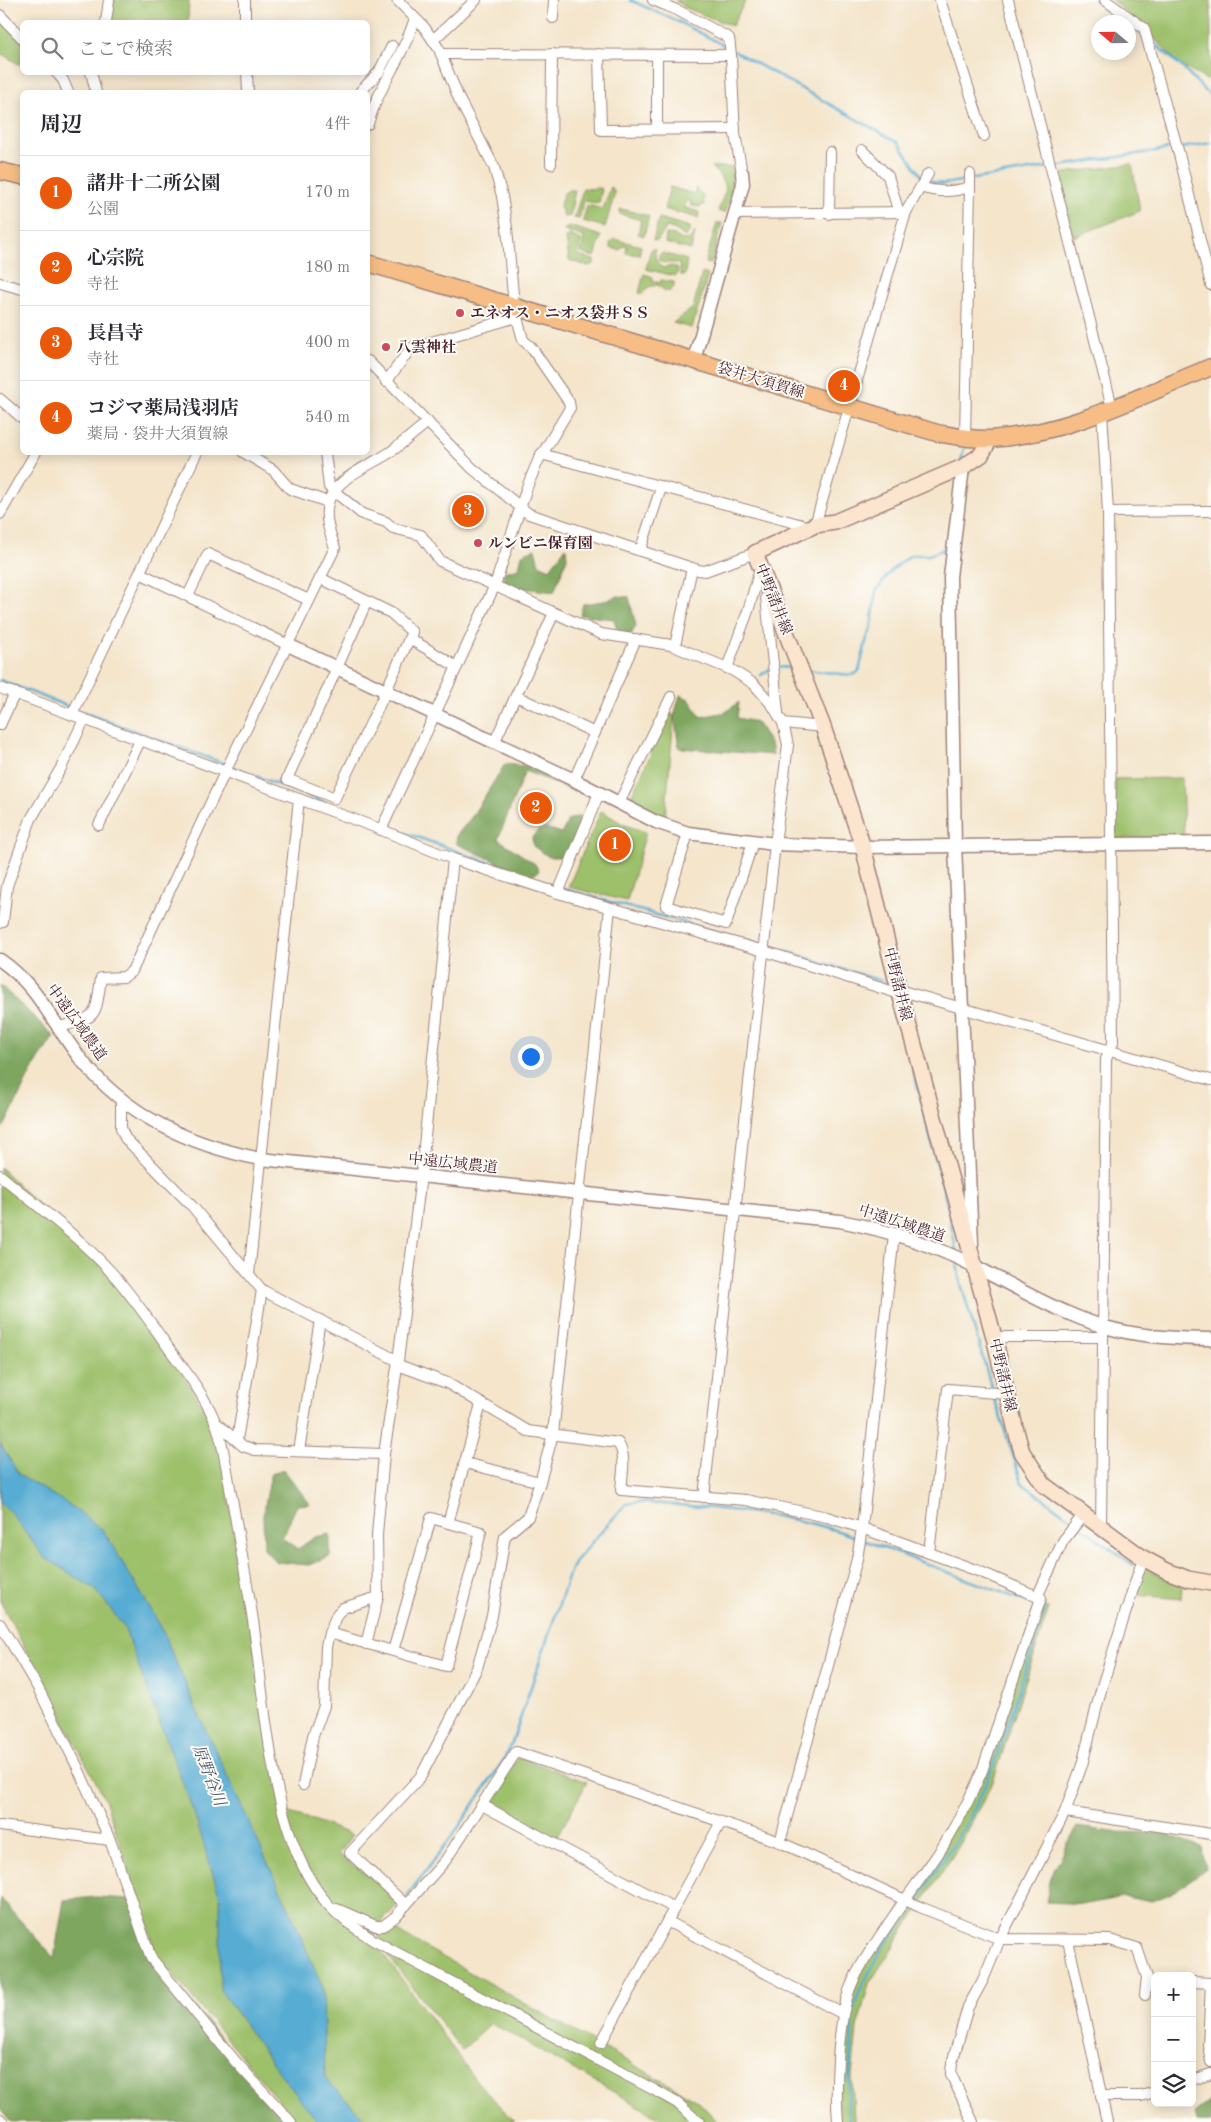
<!DOCTYPE html>
<html lang="ja">
<head>
<meta charset="utf-8">
<style>
  :root { --surface:#fff; --page:#f7f7f7; --text:#2b2b33; --muted:#7c7c81; --line:#e1e1e2; --accent:#ea580c }
  body { margin:0; font-family:"Old Standard TT","Noto Serif JP",serif; background:var(--page); color:var(--text) }
  .controls { position:absolute; right:15px; bottom:15px; display:grid; overflow:hidden; border-radius:8px; box-shadow:0 2px 12px #0003 }
  .controls button { width:45px; height:45px; display:grid; place-items:center; padding:0; border:0; border-bottom:1px solid var(--line); background:var(--surface); color:var(--text); font:25px sans-serif }
  .compass { position:absolute; left:1091px; top:15px; width:45px; height:45px; border-radius:50%; background:var(--surface); box-shadow:0 2px 12px #0003; rotate:290deg }
  .you { position:absolute; left:530px; top:1056px; width:18px; height:18px; margin:-12px; border:4px solid #fff; border-radius:50%; background:#1a73e8; box-shadow:0 0 0 8px #1a73e833 }
  .badge { display:grid; place-items:center; width:32px; height:32px; border-radius:50%; background:var(--accent); color:#fff; font-size:16px; font-weight:700 }
  .pin { position:absolute; translate:-50% -50%; border:2px solid #fff; box-shadow:0 1px 5px #0006 }
  .list { margin:0; padding:0; list-style:none }
  h2 { display:flex; justify-content:space-between; align-items:center; height:65px; margin:0; padding:0 20px; font-size:21px }
  h2 small { font-size:16px; font-weight:400; color:var(--muted) }
  .list li { display:grid; grid-template-columns:32px 1fr auto; gap:15px; align-items:center; box-sizing:border-box; height:75px; padding:0 20px; border-top:1px solid var(--line) }
  .list b { display:block; font-size:19px; white-space:nowrap }
  .list p { margin:0; font-size:16px; white-space:nowrap; color:var(--muted) }
  .list em { font-size:16px; font-style:normal; color:var(--muted) }
  .icon { flex:none; width:28px; height:28px; fill:none; stroke:currentColor; stroke-width:2; stroke-linecap:round; stroke-linejoin:round }
  .map { position:relative; flex:none; width:1211px; height:2122px; overflow:hidden }
  .search { position:absolute; background:var(--surface); box-shadow:0 2px 12px #0003; left:20px; top:20px; width:350px; height:55px; display:flex; align-items:center; gap:12px; box-sizing:border-box; padding:0 18px; border-radius:8px; color:var(--muted); font-size:19px }
  .panel { position:absolute; background:var(--surface); box-shadow:0 2px 12px #0003; left:20px; top:90px; width:350px; height:365px; border-radius:8px }
  .map>svg:first-child { display:block }
  .green { fill:#9dc06a; stroke:#74704a }
  .forest { fill:#7ea65e; stroke:#646244 }
  .water { fill:#56acd3; stroke:#50667f }
  .lines { fill:none; stroke-linecap:round; stroke-linejoin:round }
  .stream { stroke:#56acd3; stroke-width:2.5 }
  .minor-casing { stroke:#9f827b; stroke-width:12 }
  .tertiary-casing { stroke:#9f827b; stroke-width:15 }
  .secondary-casing { stroke:#9f827b; stroke-width:18 }
  .primary-casing { stroke:#9f827b; stroke-width:19 }
  .minor { stroke:#fff; stroke-width:10 }
  .tertiary { stroke:#fff; stroke-width:12 }
  .secondary { stroke:#fbe5cf; stroke-width:15 }
  .primary { stroke:#f6be86; stroke-width:16 }
  .poi-dot { fill:#d1495b; stroke:#fdfcf7; stroke-width:2 }
  .labels { text-anchor:middle; stroke-width:4; stroke-linejoin:round; paint-order:stroke }
  .poi-label { font-size:15px; font-weight:bold; fill:#4a1f2b; stroke:#fdfcf7; text-anchor:start }
  .street-label { font-size:15px; fill:#4a1f2b; stroke:#fdfcf7 }
  .water-label { font-size:16px; font-style:italic; fill:#4f576e; stroke:#fdfcf7 }
</style>
</head>
<body>
<div class="map">
<svg width="1211" height="2122" viewBox="0 0 1211 2122">
  <rect width="100%" height="100%" fill="#fdfcf7"/>
  <filter id="ink" filterUnits="userSpaceOnUse"><feTurbulence type="fractalNoise" baseFrequency=".02" numOctaves="2"/><feDisplacementMap in="SourceGraphic" scale="10" xChannelSelector="R" yChannelSelector="G"/><feConvolveMatrix kernelMatrix="1 2 1 2 8 2 1 2 1" color-interpolation-filters="sRGB"/></filter>
  <filter id="wash" filterUnits="userSpaceOnUse"><feTurbulence type="fractalNoise" baseFrequency=".0096" numOctaves="4" result="noise"/><feDisplacementMap in="SourceGraphic" scale="20" xChannelSelector="R" yChannelSelector="G"/><feGaussianBlur stdDeviation="1.12" result="paint"/><feColorMatrix in="noise" values="0 0 0 0 0 0 0 0 0 0 0 0 0 0 0 0 0 1.4 0 .05"/><feComposite in="paint" operator="in"/></filter>
  <g filter="url(#wash)">
    <rect width="100%" height="100%" fill="#f4e5cb"/>
    <g class="green">
      <polygon points="110,0 189,0 188,22 108,22"/>
      <polygon points="675,0 746,0 732,26 686,8"/>
      <polygon points="1112,0 1211,0 1211,79 1207,80 1181,66 1144,28"/>
      <polygon points="0,18 22,40 22,66 0,53"/>
      <polygon points="1132,164 1140,211 1074,237 1057,174"/>
      <polygon points="711,167 733,167 731,197 725,213 718,211 726,189 720,176"/>
      <polygon points="611,187 615,193 605,227 583,221 587,205 603,209"/>
      <polygon points="670,187 694,194 696,188 703,195 704,205 700,207 692,206 689,200 683,207 699,212 698,218 664,209"/>
      <polygon points="601,188 602,189 599,203 584,201 579,219 574,218 583,189"/>
      <polygon points="569,190 575,190 570,216 564,217 560,206 563,194"/>
      <polygon points="621,209 649,216 644,236 638,234 641,220 620,214 619,211"/>
      <polygon points="659,218 690,227 690,231 685,237 676,230 667,227 657,241 653,240"/>
      <polygon points="717,223 722,223 711,264 705,263"/>
      <polygon points="569,226 601,236 595,257 581,253 584,237 564,230"/>
      <path d="M695 232 691 250 665 243 666 234 675 235C680 240 684 241 691 239Z"/>
      <polygon points="570,235 581,240 578,255 594,260 594,264 588,266 569,260 566,238"/>
      <polygon points="614,239 641,246 639,255 626,253 627,246 624,245 620,250 611,248 610,243"/>
      <path d="M651 249H655C655 258 656 263 663 268L672 266 677 268 678 272 675 276 646 269Z"/>
      <path d="M663 253 687 260 685 275H681L679 264C673 261 667 265 659 261V255Z"/>
      <polygon points="702,273 708,275 692,328 673,323 693,308"/>
      <path d="M644 274 653 277 652 280 660 283 661 280 674 282V287L670 291H665L658 285C651 286 645 287 643 294L639 293Z"/>
      <polygon points="670,713 674,716 665,819 629,801"/>
      <polygon points="1182,778 1184,837 1115,839 1115,779"/>
      <polygon points="601,811 625,825 646,832 627,901 568,887"/>
      <polygon points="0,1167 55,1221 107,1268 152,1325 217,1429 283,1811 316,1821 352,1835 338,1854 402,1900 384,1919 373,1940 479,2084 515,2122 296,2122 157,1955 105,1799 0,1601"/>
      <polygon points="1145,1568 1182,1586 1181,1599 1137,1595"/>
      <polygon points="1038,1605 1049,1608 993,1782 959,1846 869,1984 857,2028 852,2076 854,2122 839,2122 836,2103 849,1991 971,1796"/>
      <polygon points="518,1757 587,1782 554,1843 487,1808"/>
      <polygon points="393,1929 698,2101 718,2122 667,2122 491,2023 462,2050 377,1942 381,1933"/>
    </g>
    <g class="forest">
      <polygon points="566,547 567,558 554,592 514,587 504,581 504,572 519,568 522,554 535,549 539,564 550,569"/>
      <polygon points="618,596 629,597 636,626 629,638 619,637 614,619 580,615 583,604 604,601"/>
      <polygon points="680,695 689,699 701,717 726,712 739,702 737,718 757,722 772,747 773,755 679,748 674,716"/>
      <polygon points="505,764 527,766 577,787 574,791 525,771 498,839 535,864 539,871 530,877 457,844 456,836 471,818"/>
      <path d="M579 816 589 819 567 857H549L533 846 532 837C542 825 549 829 562 833L568 820Z"/>
      <polygon points="0,985 54,1036 31,1072 5,1125 0,1130"/>
      <polygon points="284,1470 310,1504 297,1505 282,1538 298,1549 315,1537 330,1534 330,1556 309,1565 276,1562 264,1549 263,1515 271,1474"/>
      <polygon points="1077,1827 1113,1832 1163,1833 1201,1847 1206,1869 1170,1894 1152,1901 1124,1897 1087,1904 1046,1902 1051,1876"/>
      <polygon points="96,1897 131,1899 148,1949 289,2122 11,2122 0,2108 0,1898 54,1958 64,1900"/>
      <polygon points="1211,2100 1211,2122 1196,2122 1194,2113"/>
    </g>
    <polygon class="water" points="0,1443 19,1475 65,1502 103,1530 160,1625 197,1711 287,1904 323,1988 325,2078 368,2122 318,2122 275,2067 220,1990 220,1897 194,1813 124,1627 96,1590 44,1557 11,1513 0,1502"/>
    <g class="lines">
      <g class="stream">
        <polyline points="630,0 681,23 727,47"/>
        <polyline points="1094,0 1125,22"/>
        <polyline points="1128,25 1142,34"/>
        <polyline points="1152,42 1181,66 1211,97"/>
        <polyline points="734,51 899,143 922,177"/>
        <polyline points="1181,148 1211,143"/>
        <polyline points="1054,167 1175,148"/>
        <polyline points="973,179 1049,167"/>
        <polyline points="926,180 943,184 967,180"/>
        <polyline points="961,461 965,444"/>
        <polyline points="777,667 794,668"/>
        <polyline points="807,670 850,675 855,674 859,671 867,638 871,630 876,591 887,576 892,570 911,555 929,555 942,550 948,542 949,535"/>
        <polyline points="761,675 770,669"/>
        <polyline points="0,680 72,708"/>
        <polyline points="77,710 225,764"/>
        <polyline points="230,766 381,824"/>
        <polyline points="386,826 558,887"/>
        <polyline points="563,889 762,944"/>
        <polyline points="768,946 891,984"/>
        <polyline points="913,1069 950,1216 956,1251"/>
        <polyline points="957,1262 959,1277 992,1389"/>
        <polyline points="994,1397 1022,1483 1075,1522"/>
        <polyline points="1080,1526 1133,1565"/>
        <polyline points="863,1540 1035,1605"/>
        <path d="M407 1896 456 1831 503 1761 512 1743 571 1569 576 1560 626 1504 638 1502C711 1508 788 1511 858 1538"/>
        <path d="M916 1902C936 1868 962 1837 978 1801 1006 1740 1024 1673 1045 1609L1040 1607"/>
        <polyline points="849,2122 848,2105 853,2010 859,1992 882,1948 904,1922 913,1907"/>
      </g>
    </g>
  </g>
  <g filter="url(#ink)">
    <g class="lines">
      <g class="minor-casing">
        <g id="minor">
          <polyline points="245,0 245,22"/>
          <polyline points="653,0 679,11 729,38 731,55 735,134 742,173"/>
          <polyline points="940,0 984,136"/>
          <polyline points="1008,0 1112,407"/>
          <polyline points="1105,0 1144,28 1179,154 1211,285"/>
          <polyline points="0,15 22,38"/>
          <polyline points="553,18 554,0"/>
          <polyline points="106,22 109,0"/>
          <polyline points="433,40 476,0"/>
          <polyline points="441,54 731,55"/>
          <polyline points="599,54 601,130 735,129"/>
          <polyline points="657,55 657,129"/>
          <polyline points="56,72 63,80 68,92"/>
          <polyline points="91,72 96,92"/>
          <polyline points="247,72 248,92"/>
          <polyline points="360,92 379,72 392,46"/>
          <path d="M368 124C378 87 404 56 415 18"/>
          <polyline points="862,150 888,176 899,213"/>
          <polyline points="551,164 552,54"/>
          <path d="M921 187C938 193 952 192 970 187L965 437"/>
          <polyline points="970,187 970,174"/>
          <polyline points="735,214 906,212"/>
          <polyline points="829,214 830,152"/>
          <polyline points="0,283 22,289"/>
          <polyline points="368,361 472,468 529,514 698,570 705,571 755,553"/>
          <polyline points="386,382 411,348 517,317"/>
          <polyline points="0,399 22,418"/>
          <polyline points="243,452 273,470 290,489 328,502"/>
          <polyline points="325,452 329,487 362,514 386,522 393,528 421,535 440,561 601,634 671,645 732,670 754,684 773,706 783,723 788,745 775,844 704,1497"/>
          <polyline points="541,454 810,527"/>
          <polyline points="1108,512 1211,511"/>
          <polyline points="0,514 36,452"/>
          <polyline points="815,525 906,212 928,174"/>
          <polyline points="640,551 661,488"/>
          <polyline points="140,573 286,644"/>
          <polyline points="320,578 391,613 412,632 386,691 335,798 287,779 367,601"/>
          <polyline points="769,593 766,597 778,712"/>
          <polyline points="188,596 208,554 309,600"/>
          <polyline points="409,638 457,667"/>
          <polyline points="675,646 692,568"/>
          <polyline points="727,668 748,611 761,566"/>
          <polyline points="0,688 377,828 453,859 558,893 764,951 900,994"/>
          <polyline points="516,696 595,733"/>
          <polyline points="72,715 197,452"/>
          <polyline points="783,723 823,727"/>
          <polyline points="0,725 15,693"/>
          <polyline points="494,743 554,613"/>
          <polyline points="574,780 636,639"/>
          <polyline points="619,803 671,697"/>
          <polyline points="99,825 140,741"/>
          <polyline points="381,830 495,585 527,487 538,461 570,408 569,402 531,347 523,340 514,306 507,228 502,196 494,167 459,99 439,49 424,27 397,0"/>
          <polyline points="688,833 666,906 726,924 753,842"/>
          <polyline points="558,893 599,793"/>
          <polyline points="0,923 3,922 7,886 31,819 61,768 84,720"/>
          <polyline points="899,990 1211,1080"/>
          <path d="M60 1027C99 1016 95 1018 101 978L124 977 132 971 225 772 335 548C330 533 324 518 328 503 335 478 369 466 389 453 402 444 415 432 428 422"/>
          <polyline points="121,1099 121,1128 125,1138 192,1206 262,1290 398,1361"/>
          <path d="M0 1175C37 1206 78 1236 111 1272 133 1296 151 1323 170 1350 187 1373 204 1395 215 1421 224 1443 228 1480 233 1504 239 1541 246 1577 252 1614 265 1697 269 1830 322 1897 335 1915 354 1927 373 1940L656 2091 677 2103 699 2122"/>
          <polyline points="249,1274 299,799"/>
          <polyline points="994,1337 1103,1337"/>
          <path d="M398 1365 447 1383 528 1431 618 1443C627 1457 622 1475 621 1490L746 1500 827 1517 862 1528 981 1572 1041 1598 982 1771C968 1803 952 1835 931 1864 912 1890 893 1916 875 1944 865 1959 855 1974 849 1991 838 2024 835 2087 838 2122"/>
          <polyline points="215,1422 243,1446 255,1450 384,1454"/>
          <polyline points="237,1440 262,1290"/>
          <polyline points="299,1451 320,1320"/>
          <polyline points="465,1463 540,1482"/>
          <polyline points="448,1523 481,1404"/>
          <polyline points="1101,1528 1106,1059 1113,1043 1108,512 1102,411"/>
          <polyline points="929,1553 948,1389 1007,1394"/>
          <polyline points="1037,1597 1063,1541 1083,1515"/>
          <polyline points="0,1624 38,1688 77,1766 110,1840 151,1958 235,2061 291,2122"/>
          <polyline points="329,1633 446,1666 481,1532 431,1518 393,1651"/>
          <polyline points="366,1644 378,1597"/>
          <polyline points="303,1785 313,1736 324,1706 326,1647 329,1633 337,1614 343,1608 378,1597 377,1535 384,1454 398,1361 421,1176 453,859"/>
          <polyline points="482,1805 674,1908"/>
          <polyline points="1065,1812 1211,1834"/>
          <polyline points="0,1826 110,1840"/>
          <polyline points="780,1842 857,1559 862,1528 894,1234"/>
          <polyline points="406,1905 350,1853 421,1776 477,1668 492,1616 505,1536 528,1517 540,1482 553,1434 610,908"/>
          <polyline points="337,1909 376,1926 383,1926 395,1917 445,1861 516,1752 780,1842 920,1907 1000,1939 1110,1940 1137,1948 1147,1977 1145,1995"/>
          <polyline points="667,1921 843,2014"/>
          <polyline points="1068,1940 1107,2122"/>
          <polyline points="1192,1982 1211,1983"/>
          <polyline points="1211,1983 1208,2045 1211,2062"/>
          <polyline points="601,2043 721,1822"/>
          <polyline points="1192,2080 1211,2074"/>
          <polyline points="1101,2096 1141,2096 1155,2092"/>
          <polyline points="0,2119 3,2122"/>
          <polyline points="973,2122 951,2074 952,2063 968,2007 983,1980 1000,1939 1065,1812 1082,1765 1102,1686 1143,1558"/>
        </g>
      </g>
      <g class="tertiary-casing">
        <g id="tertiary">
          <polyline points="694,360 743,184 742,173"/>
          <polyline points="963,467 950,577 955,845 972,1244"/>
          <polyline points="286,644 574,780 656,822 688,833 775,844 863,847 1211,843"/>
          <path d="M0 960C38 986 52 1022 79 1057 126 1116 189 1145 261 1159L840 1221C886 1230 932 1244 974 1266 1016 1287 1059 1313 1105 1327 1140 1337 1175 1339 1211 1339"/>
        </g>
      </g>
      <g class="secondary-casing">
        <polyline id="secondary" points="990,439 981,455 963,467 835,522 815,525 755,553 823,727 863,847 900,994 994,1337 1015,1427 1022,1452 1044,1485 1143,1558 1167,1571 1188,1579 1211,1583"/>
      </g>
      <g class="primary-casing">
        <g id="primary">
          <polyline points="0,171 22,176"/>
          <path d="M368 263 937 433C955 436 973 440 990 439 1068 434 1140 396 1211 367"/>
        </g>
      </g>
      <use href="#minor" class="minor"/>
      <use href="#tertiary" class="tertiary"/>
      <use href="#secondary" class="secondary"/>
      <use href="#primary" class="primary"/>
    </g>
  </g>
  <g class="poi-dot">
    <circle cx="460" cy="313" r="5"/>
    <circle cx="386" cy="347" r="5"/>
    <circle cx="478" cy="543" r="5"/>
  </g>
  <g class="labels">
    <g class="poi-label">
      <text x="470" y="318">エネオス・ニオス袋井ＳＳ</text>
      <text x="396" y="352">八雲神社</text>
      <text x="488" y="548">ルンビニ保育園</text>
    </g>
    <g class="street-label">
      <text transform="translate(761 380) rotate(17)" y="5">袋井大須賀線</text>
      <text transform="translate(774 599) rotate(68)" y="5">中野諸井線</text>
      <text transform="translate(898 984) rotate(76)" y="5">中野諸井線</text>
      <text transform="translate(77 1022) rotate(54)" y="5">中遠広域農道</text>
      <text transform="translate(453 1163) rotate(6)" y="5">中遠広域農道</text>
      <text transform="translate(902 1223) rotate(18)" y="5">中遠広域農道</text>
      <text transform="translate(1003 1375) rotate(77)" y="5">中野諸井線</text>
    </g>
    <g class="water-label">
      <text transform="translate(210 1775) rotate(69)" y="6">原野谷川</text>
    </g>
  </g>
</svg>
<div class="controls">
<button>+</button>
<button>−</button>
<button><svg class="icon" aria-label="layers" viewBox="0 0 24 24"><path d="M12 4l9 5-9 5-9-5zM3 14l9 5 9-5"/></svg></button>
</div>
<svg class="compass" viewBox="-18 -18 36 36"><path d="M0-13l5 13h-10z" fill="#e53935"/><path d="M0 13l5-13h-10z" fill="#7c7c81"/></svg>
<div class="you"></div>
<div class="pin badge" style="left:615px;top:845px">1</div>
<div class="pin badge" style="left:536px;top:808px">2</div>
<div class="pin badge" style="left:468px;top:511px">3</div>
<div class="pin badge" style="left:844px;top:386px">4</div>
<div class="search"><svg class="icon" aria-label="search" viewBox="0 0 24 24"><circle cx="10" cy="10" r="6"/><path d="M15 15l6 6"/></svg>ここで検索</div>
<section class="panel">
<h2>周辺<small>4件</small></h2>
<ul class="list">
<li><span class="badge">1</span><div><b>諸井十二所公園</b><p>公園</p></div><em>170 m</em></li>
<li><span class="badge">2</span><div><b>心宗院</b><p>寺社</p></div><em>180 m</em></li>
<li><span class="badge">3</span><div><b>長昌寺</b><p>寺社</p></div><em>400 m</em></li>
<li><span class="badge">4</span><div><b>コジマ薬局浅羽店</b><p>薬局 · 袋井大須賀線</p></div><em>540 m</em></li>
</ul>
</section>
</div>
</body>
</html>
